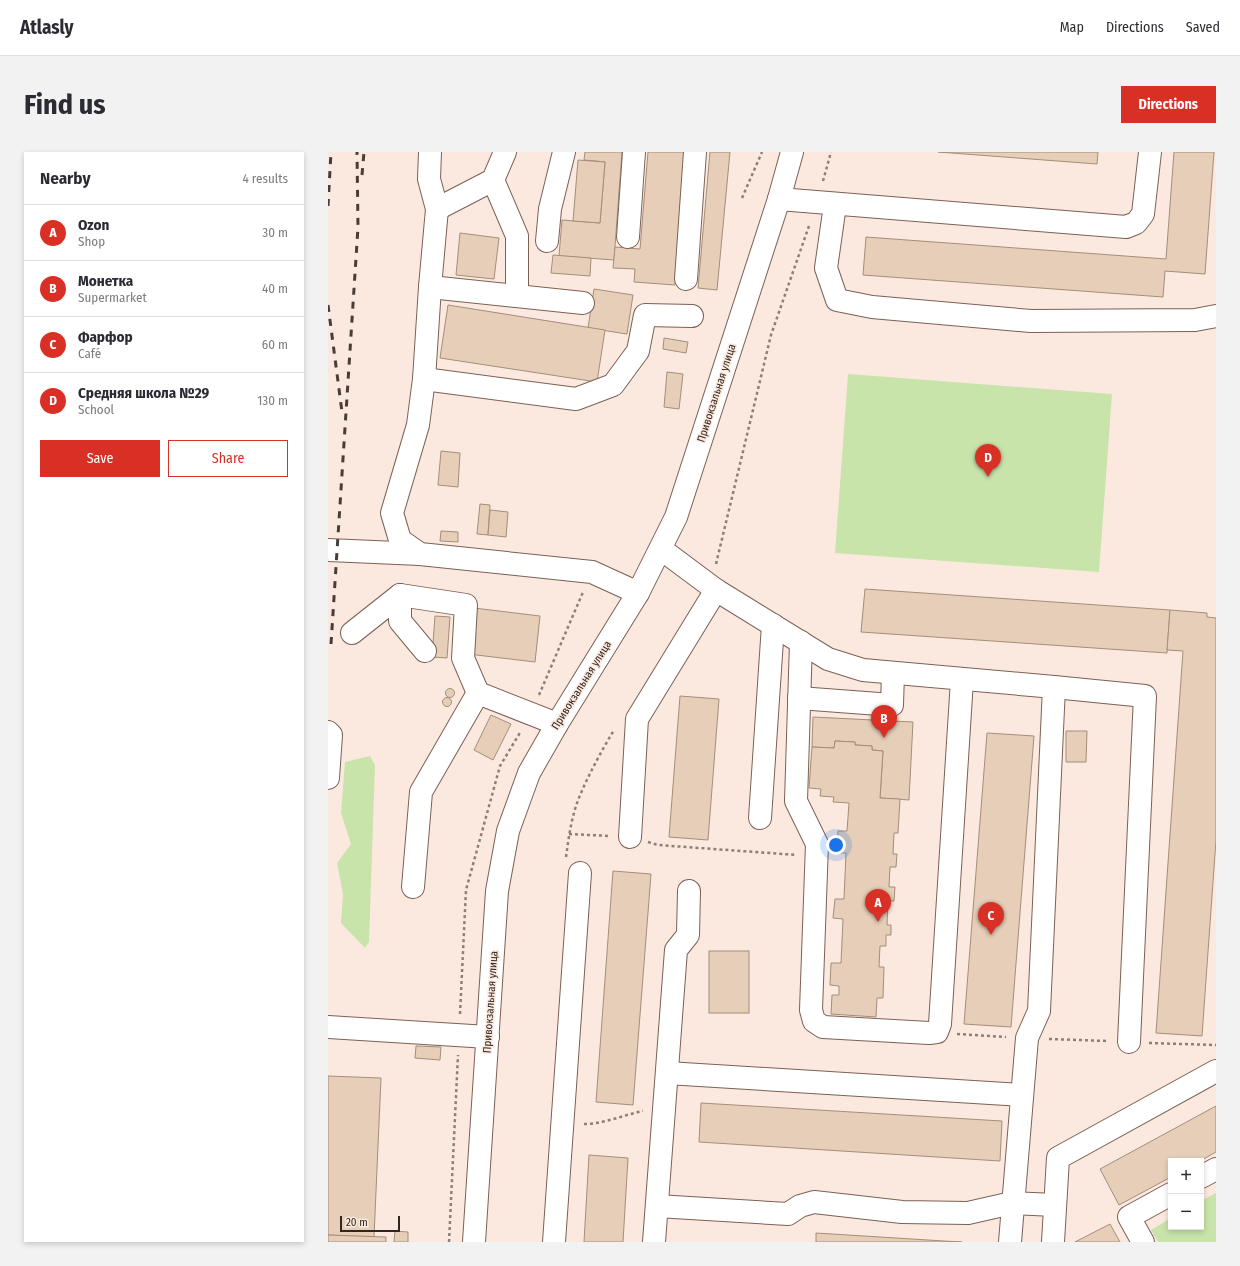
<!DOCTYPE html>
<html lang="en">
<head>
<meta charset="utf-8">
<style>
  :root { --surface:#fff; --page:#f2f2f3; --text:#2b2b33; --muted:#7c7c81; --line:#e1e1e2; --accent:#d93025 }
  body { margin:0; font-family:"Fira Sans Condensed",sans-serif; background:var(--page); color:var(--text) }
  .controls { position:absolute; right:12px; bottom:12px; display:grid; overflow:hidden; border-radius:0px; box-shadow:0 2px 6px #0003 }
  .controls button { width:36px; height:36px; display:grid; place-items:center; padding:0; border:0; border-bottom:1px solid var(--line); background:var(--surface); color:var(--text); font:20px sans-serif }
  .scale { position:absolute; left:12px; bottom:10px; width:60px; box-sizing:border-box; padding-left:4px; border:2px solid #30261f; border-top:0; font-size:11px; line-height:14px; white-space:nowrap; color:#30261f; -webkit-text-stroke:3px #fbe9df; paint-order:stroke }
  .you { position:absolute; left:508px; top:693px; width:14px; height:14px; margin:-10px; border:3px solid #fff; border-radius:50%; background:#1a73e8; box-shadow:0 0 0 6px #1a73e833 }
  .badge { display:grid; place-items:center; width:26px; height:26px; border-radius:50%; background:var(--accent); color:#fff; font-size:13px; font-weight:700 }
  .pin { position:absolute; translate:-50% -33px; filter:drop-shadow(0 1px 2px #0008) }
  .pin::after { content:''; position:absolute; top:21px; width:14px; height:12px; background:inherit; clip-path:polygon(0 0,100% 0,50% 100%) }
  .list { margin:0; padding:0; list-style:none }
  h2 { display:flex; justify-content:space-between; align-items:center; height:52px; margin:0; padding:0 16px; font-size:17px }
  h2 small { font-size:13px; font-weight:400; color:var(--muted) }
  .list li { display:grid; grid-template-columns:26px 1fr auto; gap:12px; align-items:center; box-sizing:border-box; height:56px; padding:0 16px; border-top:1px solid var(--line) }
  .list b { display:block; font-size:15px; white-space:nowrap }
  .list p { margin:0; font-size:13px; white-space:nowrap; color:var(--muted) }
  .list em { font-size:13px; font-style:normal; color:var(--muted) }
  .actions { display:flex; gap:8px; padding:12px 16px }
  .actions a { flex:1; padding:9px 0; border:1px solid var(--accent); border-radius:0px; text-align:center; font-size:14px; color:var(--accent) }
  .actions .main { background:var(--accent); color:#fff }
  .map { position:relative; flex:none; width:888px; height:1090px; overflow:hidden; border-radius:0px }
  header { display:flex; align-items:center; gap:24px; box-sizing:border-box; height:56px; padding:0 20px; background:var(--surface); border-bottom:1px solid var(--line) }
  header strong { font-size:19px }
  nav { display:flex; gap:22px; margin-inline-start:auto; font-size:14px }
  .intro { display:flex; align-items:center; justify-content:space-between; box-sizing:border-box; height:96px; padding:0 24px }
  h1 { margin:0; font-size:28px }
  .button { padding:10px 18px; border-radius:0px; background:var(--accent); color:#fff; font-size:14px; font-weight:700 }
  main { display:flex; gap:24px; padding:0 24px }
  aside { flex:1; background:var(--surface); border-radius:0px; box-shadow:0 2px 6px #0003 }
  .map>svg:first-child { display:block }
  .green { fill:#c8e4aa }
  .building { fill:#e6ceb8; stroke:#a48e7a }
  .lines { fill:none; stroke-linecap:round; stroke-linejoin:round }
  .minor-casing { stroke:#7b6153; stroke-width:24 }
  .path { stroke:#8d7f77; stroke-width:2.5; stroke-dasharray:3 3; stroke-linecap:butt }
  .minor { stroke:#fff; stroke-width:22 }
  .rail { stroke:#493e37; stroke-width:3; stroke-dasharray:7 7; stroke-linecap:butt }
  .labels { text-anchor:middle; stroke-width:3; stroke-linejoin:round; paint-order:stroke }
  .street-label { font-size:11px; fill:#30261f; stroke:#fbe9df }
</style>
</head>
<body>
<header>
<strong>Atlasly</strong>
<nav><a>Map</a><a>Directions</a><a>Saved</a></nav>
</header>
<div class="intro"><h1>Find us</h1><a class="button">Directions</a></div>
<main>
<aside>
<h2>Nearby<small>4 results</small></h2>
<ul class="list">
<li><span class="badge">A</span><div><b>Ozon</b><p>Shop</p></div><em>30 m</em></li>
<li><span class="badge">B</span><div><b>Монетка</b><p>Supermarket</p></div><em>40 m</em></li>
<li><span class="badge">C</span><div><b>Фарфор</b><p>Café</p></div><em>60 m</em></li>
<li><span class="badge">D</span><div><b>Средняя школа №29</b><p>School</p></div><em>130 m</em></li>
</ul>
<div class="actions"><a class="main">Save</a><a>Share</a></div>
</aside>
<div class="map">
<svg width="888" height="1090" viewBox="0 0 888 1090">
  <rect width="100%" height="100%" fill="#fbe9df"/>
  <g class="green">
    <polygon points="520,222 784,242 771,420 507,401"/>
    <polygon points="42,604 47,613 41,790 37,796 13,771 15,742 9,711 23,692 13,661 17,610"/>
    <polygon points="888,1041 888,1090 830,1090 823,1078 843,1066 843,1075 873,1075 873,1049"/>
  </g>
  <g class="building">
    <polygon points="257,0 294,0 286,108 231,104 234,68 272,71 277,10 256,8"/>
    <polygon points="320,0 357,0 347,133 306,130 307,117 285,116 287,95 312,97"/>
    <polygon points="382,0 402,0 389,138 370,136"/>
    <polygon points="610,0 770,0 769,12"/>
    <polygon points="846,0 886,0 877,122 837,119 835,145 535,123 538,85 838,107"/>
    <polygon points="250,8 277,10 272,71 245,69"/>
    <polygon points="132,81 171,86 166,127 128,123"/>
    <polygon points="225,103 263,106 262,124 223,121"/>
    <polygon points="266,137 305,143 299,182 260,176"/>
    <polygon points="120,153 277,178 269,230 112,206"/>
    <polygon points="336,186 360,190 358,201 335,197"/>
    <polygon points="339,220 355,222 351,257 336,255"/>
    <polygon points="113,299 132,301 130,335 110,333"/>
    <polygon points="152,352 162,353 160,383 149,382"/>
    <polygon points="162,358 180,360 178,385 160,383"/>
    <polygon points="113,379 130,380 130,390 112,389"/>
    <polygon points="537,437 842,458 839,501 533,480"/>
    <polygon points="146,456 212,464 207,510 140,502"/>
    <polygon points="842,458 879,461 879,465 888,466 888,688 874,884 828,881 855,499 839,498"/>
    <polygon points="107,464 122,465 119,506 104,505"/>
    <circle cx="122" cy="541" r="4.5"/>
    <polygon points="352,544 391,547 380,688 341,685"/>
    <circle cx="119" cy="550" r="4.5"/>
    <polygon points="163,563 183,572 165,608 146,598"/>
    <polygon points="485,565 585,570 581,648 552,646 555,599 544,598 544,594 527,593 527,590 507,589 506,596 484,595"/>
    <polygon points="738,579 759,579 758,610 738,610"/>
    <polygon points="659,581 706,584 683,875 636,872"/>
    <polygon points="507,589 527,590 527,593 544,594 544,598 555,599 552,646 572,647 570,681 566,681 565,702 569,702 568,715 562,715 561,735 567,735 566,749 560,749 559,773 563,773 563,783 558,783 558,794 552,794 551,815 556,815 555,846 549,846 548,865 503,862 504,843 511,843 511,834 502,833 503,811 513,811 515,767 505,766 507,747 516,747 518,701 509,701 510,679 519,679 521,651 505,650 506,645 492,644 493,637 481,636 484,595 506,596"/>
    <polygon points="285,719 323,722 305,953 268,950"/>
    <rect x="381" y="799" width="40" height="62"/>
    <polygon points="88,894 113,895 112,908 87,906"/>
    <polygon points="0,924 53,926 46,1085 0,1083"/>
    <polygon points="373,951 674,969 672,1009 371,990"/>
    <polygon points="888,954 888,1000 872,1009 843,1009 843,1025 791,1053 772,1017"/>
    <polygon points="261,1003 300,1006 295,1090 256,1090"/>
    <polygon points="782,1072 792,1090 747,1090"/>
    <polygon points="67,1079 80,1080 80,1090 66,1090"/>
    <polygon points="488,1081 616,1089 634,1090 488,1090"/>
    <polygon points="0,1083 58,1085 58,1090 0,1090"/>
  </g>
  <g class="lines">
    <g class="minor-casing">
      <g id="minor">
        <polyline points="102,0 101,27 109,57 102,135 96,227 90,273 64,361 72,388 92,402 264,420 310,441"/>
        <polyline points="165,28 189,84 189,144"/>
        <polyline points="451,47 798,75 808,71 815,62 822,0"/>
        <polyline points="507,53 498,116 509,148 544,155 703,169 867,168 888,164"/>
        <polyline points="109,57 165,28 177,0"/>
        <polyline points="300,85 306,0"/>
        <polyline points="219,89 222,57 236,0"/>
        <polyline points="358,127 367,0"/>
        <polyline points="102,135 255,151"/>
        <polyline points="96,227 248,247 285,233 310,199 317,163 364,164"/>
        <polyline points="333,397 388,438 500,507 535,518 726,535 817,544 801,890"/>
        <polyline points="0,398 92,402"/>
        <polyline points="72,443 72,469 97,499"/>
        <polyline points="24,481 72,443 138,453 135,506 150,541 229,572"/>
        <polyline points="473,490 468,649 489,692 483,858 486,869 495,875 601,881 609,880 612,872 634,528"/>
        <polyline points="471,546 564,553 565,521"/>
        <polyline points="0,580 3,583 0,626"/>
        <polyline points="432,666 445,473"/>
        <polyline points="302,685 309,567 388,438"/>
        <polyline points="85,735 93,640 150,541"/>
        <polyline points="0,875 160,885"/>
        <polyline points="339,921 694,943"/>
        <polyline points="873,1025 888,1017"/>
        <polyline points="329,1054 460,1062 472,1054 486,1050 574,1060 640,1061 684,1051 727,1053"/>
        <polyline points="146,1090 169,739 180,679 201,621 229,572 310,441 348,365 451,47 464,0"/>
        <polyline points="226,1090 252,721"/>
        <polyline points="326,1090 348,798 360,783 361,739"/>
        <polyline points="682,1090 699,886 711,859 726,535"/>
        <polyline points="725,1090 730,1006 888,919"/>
        <polyline points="815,1090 801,1065 843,1042"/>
      </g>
    </g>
    <g class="path">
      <polyline points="495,29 503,0"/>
      <polyline points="414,46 434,0"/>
      <polyline points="388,412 443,183 481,74"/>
      <polyline points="211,543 255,440"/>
      <polyline points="241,682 282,684"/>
      <polyline points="320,690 330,693 469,703"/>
      <path d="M238 705C241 683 244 661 253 641 262 620 274 598 286 578"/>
      <polyline points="132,862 138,738 172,614 193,579"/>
      <polyline points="629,882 678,885"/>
      <polyline points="721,887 780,889"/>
      <polyline points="821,891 888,893"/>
      <path d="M256 972C276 972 295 963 315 959"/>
      <polyline points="121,1090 130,903"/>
    </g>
    <use href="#minor" class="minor"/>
    <g class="rail">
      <polyline points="34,23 36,0"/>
      <polyline points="0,54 3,0"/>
      <polyline points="0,153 14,260"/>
      <polyline points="3,492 30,75 29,0"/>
    </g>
  </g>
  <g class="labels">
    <g class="street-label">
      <text transform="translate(388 241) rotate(-72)" y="4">Привокзальная улица</text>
      <text transform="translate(253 533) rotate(-58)" y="4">Привокзальная улица</text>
      <text transform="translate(162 850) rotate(-86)" y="4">Привокзальная улица</text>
    </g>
  </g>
</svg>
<div class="controls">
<button>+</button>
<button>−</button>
</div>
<div class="scale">20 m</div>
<div class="you"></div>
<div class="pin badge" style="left:550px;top:770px">A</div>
<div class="pin badge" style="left:556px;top:586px">B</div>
<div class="pin badge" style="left:663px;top:783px">C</div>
<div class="pin badge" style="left:660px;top:325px">D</div>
</div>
</main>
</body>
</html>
